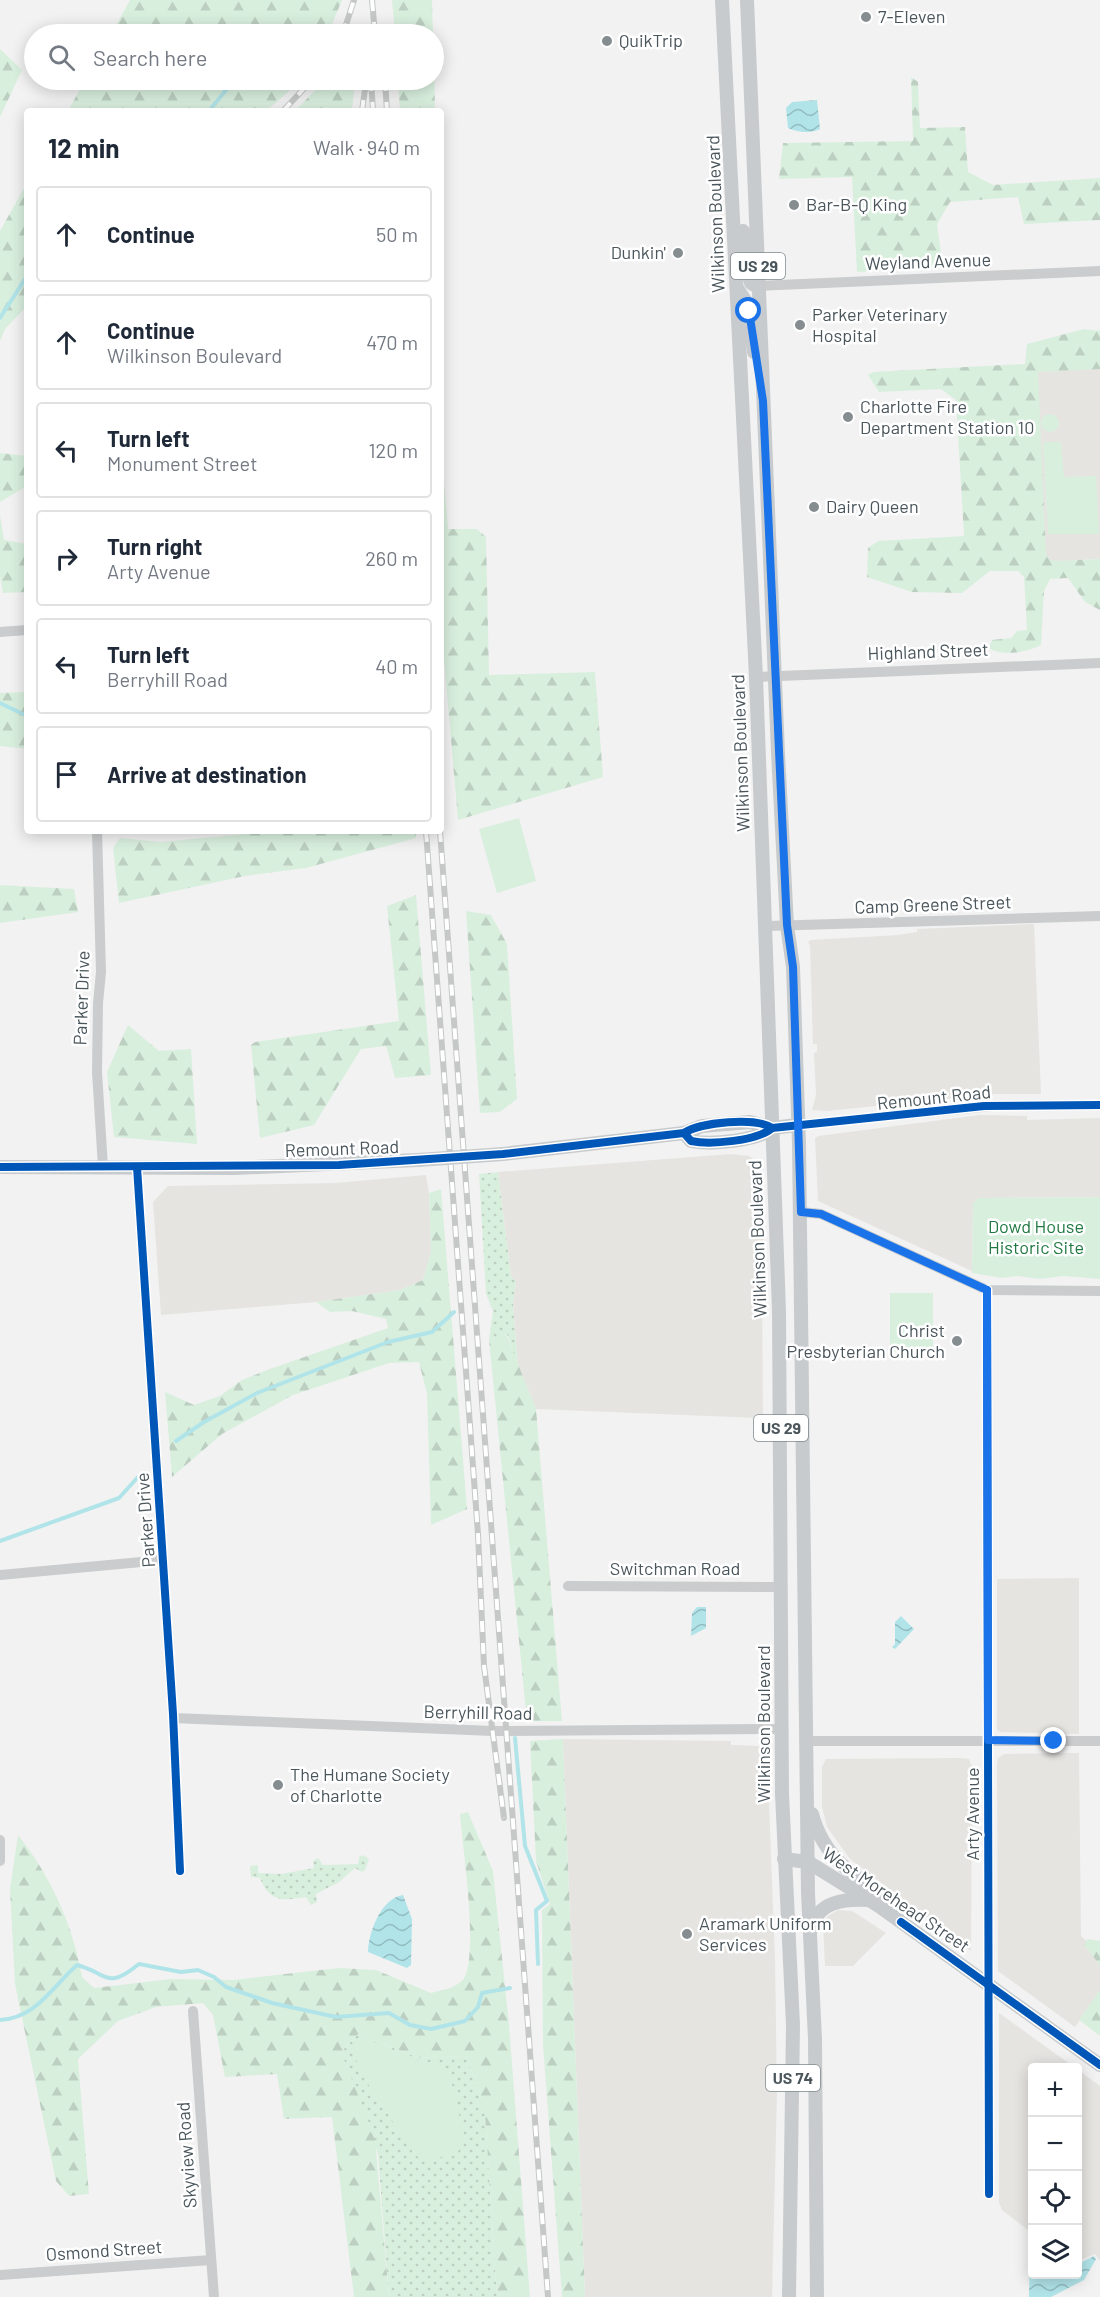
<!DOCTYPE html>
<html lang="en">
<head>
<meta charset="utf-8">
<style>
  :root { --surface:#fff; --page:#f6f6f7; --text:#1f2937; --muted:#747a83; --line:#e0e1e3 }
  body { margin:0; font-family:Barlow,sans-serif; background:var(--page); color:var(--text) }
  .controls { position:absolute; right:18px; bottom:18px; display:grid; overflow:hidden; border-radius:6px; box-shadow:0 3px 15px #0003 }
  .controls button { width:54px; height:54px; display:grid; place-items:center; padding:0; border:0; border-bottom:2px solid var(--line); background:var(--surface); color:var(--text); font:30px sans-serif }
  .stop { position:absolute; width:18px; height:18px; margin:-14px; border:4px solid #1a73e8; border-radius:50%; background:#fff }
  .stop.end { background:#1a73e8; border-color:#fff; box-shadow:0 2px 6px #0008 }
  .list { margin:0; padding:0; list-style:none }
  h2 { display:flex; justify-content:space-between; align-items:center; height:78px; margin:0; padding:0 24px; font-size:26px }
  h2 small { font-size:20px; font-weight:400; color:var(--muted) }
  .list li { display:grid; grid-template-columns:39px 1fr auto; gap:18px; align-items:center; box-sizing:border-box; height:96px; margin:0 12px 12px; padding:0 12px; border:2px solid var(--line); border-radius:6px }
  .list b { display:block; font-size:22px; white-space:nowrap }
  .list p { margin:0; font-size:20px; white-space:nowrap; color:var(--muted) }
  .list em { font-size:20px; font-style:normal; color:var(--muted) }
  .icon { flex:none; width:33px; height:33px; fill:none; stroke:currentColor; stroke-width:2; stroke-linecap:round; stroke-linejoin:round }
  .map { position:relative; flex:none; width:1100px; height:2297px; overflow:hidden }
  .search { position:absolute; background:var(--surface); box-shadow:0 3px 15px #0003; left:24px; top:24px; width:420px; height:66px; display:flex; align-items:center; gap:15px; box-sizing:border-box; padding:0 21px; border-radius:33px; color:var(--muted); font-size:22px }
  .panel { position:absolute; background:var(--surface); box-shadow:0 3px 15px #0003; left:24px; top:108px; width:420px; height:726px; border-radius:6px }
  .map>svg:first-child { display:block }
  .commercial { fill:#e6e4e0 }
  .grass { fill:url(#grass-dots) }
  .forest { fill:url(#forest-firs) }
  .green { fill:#d9efde }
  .water { fill:url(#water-waves) }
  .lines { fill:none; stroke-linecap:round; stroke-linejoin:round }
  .stream { stroke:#b1e4e9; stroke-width:4 }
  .minor { stroke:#cacccd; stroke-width:10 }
  .major { stroke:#c8cbcd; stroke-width:14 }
  .rail-casing { stroke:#c6c8c8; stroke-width:6 }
  .rail { stroke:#fff; stroke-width:4; stroke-dasharray:11; stroke-linecap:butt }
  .major-bridge { stroke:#c8cbcd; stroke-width:14 }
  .cycleway-casing { stroke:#fff; stroke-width:11 }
  .cycleway { stroke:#0057b8; stroke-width:8 }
  .route { stroke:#1a73e8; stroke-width:8 }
  .poi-dot { fill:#858d90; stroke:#fff; stroke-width:2 }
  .labels { text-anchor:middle; stroke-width:5; stroke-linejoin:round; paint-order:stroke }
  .shield { fill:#fff; stroke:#80898d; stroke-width:1.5 }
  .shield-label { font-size:16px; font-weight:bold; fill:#4a565c }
  .poi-label { font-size:18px; fill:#4a565c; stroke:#fff; text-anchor:start }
  .street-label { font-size:18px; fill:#4a565c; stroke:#fff }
  .park-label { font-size:18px; fill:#207841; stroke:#fff }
</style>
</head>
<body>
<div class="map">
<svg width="1100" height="2297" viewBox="0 0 1100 2297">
  <defs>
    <pattern id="grass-dots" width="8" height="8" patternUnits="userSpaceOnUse" patternTransform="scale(1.5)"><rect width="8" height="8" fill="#d9efde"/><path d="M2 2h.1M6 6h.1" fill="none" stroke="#bccfc1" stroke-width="1.8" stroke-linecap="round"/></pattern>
    <pattern id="forest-firs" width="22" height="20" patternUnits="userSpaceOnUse" patternTransform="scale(1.5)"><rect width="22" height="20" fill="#d9efde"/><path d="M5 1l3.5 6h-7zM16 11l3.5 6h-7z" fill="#bccfc1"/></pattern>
    <pattern id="water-waves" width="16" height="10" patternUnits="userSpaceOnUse" patternTransform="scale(1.5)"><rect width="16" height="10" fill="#b1e4e9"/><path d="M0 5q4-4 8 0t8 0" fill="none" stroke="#92bcc0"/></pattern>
  </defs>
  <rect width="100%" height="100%" fill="#f2f2f2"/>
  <g class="commercial">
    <polygon points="1100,360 1100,559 1042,562 1032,364"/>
    <polygon points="1034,924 1041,1094 993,1094 827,1111 812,1110 816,1095 814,1053 817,1052 817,1044 813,1044 810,946 808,942 811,940 898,935 917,932 917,929"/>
    <polygon points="980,1115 1027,1116 1027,1120 1100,1118 1100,1197 978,1198 973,1205 972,1271 818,1201 815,1138 818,1136"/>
    <polygon points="731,1154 749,1156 756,1161 761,1172 765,1284 762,1289 763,1415 758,1418 536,1409 518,1367 513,1304 516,1282 511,1276 498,1172"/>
    <polygon points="426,1175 429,1193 431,1252 423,1280 400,1290 316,1302 161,1315 153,1202 168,1186 335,1183"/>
    <polygon points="1079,1578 1079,1734 1000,1732 997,1730 997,1579"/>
    <polygon points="563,1739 731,1741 731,1745 758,1746 767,1752 775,1958 777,2093 772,2297 585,2297"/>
    <polygon points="1079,1753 1081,1936 1100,1953 1100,1991 1075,2027 998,1971 997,1764 998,1758 1004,1754"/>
    <polygon points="961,1758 969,1759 972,1767 971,1951 850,1859 827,1827 822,1807 822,1767 826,1759"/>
    <polygon points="838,1910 852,1911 886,1933 853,1966 825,1966 823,1923 828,1916"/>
    <polygon points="999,2013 1074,2067 1032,2068 1032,2233 1002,2210 999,2203"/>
    <polygon points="1078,2070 1100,2086 1100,2261 1095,2254 1078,2261"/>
  </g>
  <g class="grass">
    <polygon points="498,1172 511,1276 516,1282 513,1304 518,1367 507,1334 489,1340 493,1311 486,1294 479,1174"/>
    <path d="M363 1855 369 1859 365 1870 362 1872 355 1868 339 1882 316 1894 317 1902 311 1905 306 1897C283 1901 269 1902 260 1878L251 1877 250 1866 258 1865V1873L281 1874 314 1868 313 1861 318 1858 323 1865 358 1864 359 1857Z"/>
    <polygon points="358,2034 419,2058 467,2056 485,2112 497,2297 389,2297 378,2154 341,2052"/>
  </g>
  <g class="forest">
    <polygon points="130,0 342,0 328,34 111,34"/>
    <polygon points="392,0 432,0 433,34 395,34"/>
    <polygon points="0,49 22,70 0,117"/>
    <polygon points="434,60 435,111 400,111 398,80 434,80"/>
    <polygon points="911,77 918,82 920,128 965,127 968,172 993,185 1100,178 1100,220 1024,224 1018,197 950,202 937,224 943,267 857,272 852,177 779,179 783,143 913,141"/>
    <polygon points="85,80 302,80 266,111 68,111"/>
    <polygon points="325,80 355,80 352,111 295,111"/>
    <polygon points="27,183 27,306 5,329 0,341 0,231"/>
    <path d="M1084 329 1100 331V369L1038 372 1046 554 1050 560 1056 561 1100 559V610L1085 602 1068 578 1050 579 1044 591 1041 645C1028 652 1002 657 989 648L992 640 1011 638 1017 631 1027 630 1024 577 1018 571H990L962 593 912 592 867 577 868 548 878 541 964 536 956 400 941 389 879 392 868 375 873 372 1025 364 1027 344Z"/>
    <polygon points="441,444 448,529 477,529 486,537 489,675 595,672 603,777 458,820 441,624"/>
    <polygon points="0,453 27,456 27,486 0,502"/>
    <polygon points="0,515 4,540 27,544 27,592 3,593 0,576"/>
    <polygon points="27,692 27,749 0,746 0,693"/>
    <polygon points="277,831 416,831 416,838 306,868 245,876 119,903 113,848 120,838 161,842"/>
    <polygon points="0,885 74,889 78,912 0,923"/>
    <polygon points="416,895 431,1075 395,1078 386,1046 361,1049 314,1125 260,1138 251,1045 255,1042 399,1021 387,906"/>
    <polygon points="466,911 491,915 507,944 517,1099 500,1112 480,1113"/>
    <polygon points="128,1025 159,1051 191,1049 197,1144 114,1137 107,1072"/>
    <polygon points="441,1189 467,1509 431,1525 427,1394 419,1362 389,1363 293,1395 222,1434 172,1477 165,1392 194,1405 220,1396 242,1380 267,1370 388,1328 386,1319 352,1311 330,1312 316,1302 400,1290 423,1280 431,1252 429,1193"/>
    <polygon points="506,1334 536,1409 562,1721 527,1721 489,1340"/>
    <polygon points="563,1739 585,2297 562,2297 543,2045 542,1910 550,1904 536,1861 530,1741"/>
    <path d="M468 1812 493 1871 509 2025 530 2297H497L485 2113 467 2056 419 2058 358 2034 341 2052 375 2138 389 2297H354L332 2117 284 2119 277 2074 225 2077 213 2015 203 2003 156 2007 118 2021 78 2059 89 2194 69 2196 56 2181 15 1984 10 1889 18 1835C51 1877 73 1925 82 1977L94 1988 171 1979 233 1980 339 1968 376 1970 431 1993C442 1990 461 1988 466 1974 477 1941 463 1852 460 1814Z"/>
    <polygon points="1088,1939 1100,1941 1100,1965 1084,1945"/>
    <polygon points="1100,1990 1100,2036 1079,2020"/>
  </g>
  <g class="green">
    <circle cx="1050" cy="423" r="9"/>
    <polygon points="1043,442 1061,442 1064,477 1096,476 1099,534 1048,534"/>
    <polygon points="519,818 536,881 497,893 479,829"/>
    <polygon points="1100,1197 1100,1279 1063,1276 1040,1279 1018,1276 1002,1278 972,1273 973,1204 978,1198"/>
    <rect x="890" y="1293" width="43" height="59"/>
    <polygon points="365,2038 422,2062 435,2062 450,2076 465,2141 455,2156 421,2159 414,2154 366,2081 352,2051"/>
  </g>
  <g class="water">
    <path d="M817 100 820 129C811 134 796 132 788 128L786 108 792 102Z"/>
    <polygon points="697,1607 706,1607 706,1628 691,1636 692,1613"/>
    <polygon points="901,1616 914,1629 895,1649 892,1647 895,1644 895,1622"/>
    <path d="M403 1895 412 1919 411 1965 407 1968 368 1952C368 1933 381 1898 403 1895Z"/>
    <polygon points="1030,2237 1032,2239 1032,2274 1078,2274 1078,2264 1094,2256 1096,2259 1084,2280 1051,2297 1029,2297"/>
  </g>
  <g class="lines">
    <g class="stream">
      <polyline points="209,111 230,85 242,80"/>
      <polyline points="0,318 27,276"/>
      <polyline points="0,703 27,716"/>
      <polyline points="176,1441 204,1422 257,1393 388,1342 432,1332 454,1312"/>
      <polyline points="0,1541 119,1498 138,1477"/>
      <polyline points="515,1738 525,1846 547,1901 536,1910 538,1964"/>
      <path d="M0 2020C36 2018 52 1987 77 1965 108 1973 106 1991 139 1964L181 1972 198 1970 214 1977 226 1987 272 2003 336 2017 389 2013 410 2025 431 2029 465 2021 478 2007 482 1993 510 1988"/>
    </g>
    <g class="minor">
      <polyline points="758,286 1100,271"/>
      <polyline points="0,632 27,630"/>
      <polyline points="756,677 1100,663"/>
      <polyline points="97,831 101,972 98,1003 97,1072 103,1167"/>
      <polyline points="767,926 1100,916"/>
      <polyline points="797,1125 992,1106 1100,1105"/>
      <polyline points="137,1167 173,1714 180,1871"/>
      <polyline points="801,1212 821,1214 987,1290 1100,1291"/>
      <polyline points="987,1290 989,2194"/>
      <polyline points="0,1575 163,1560"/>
      <polyline points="568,1586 781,1587"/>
      <polyline points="173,1718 493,1731 782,1729"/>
      <polyline points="808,1741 1100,1741"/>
      <polyline points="0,1840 0,1861"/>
      <polyline points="193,2011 214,2297"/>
      <polyline points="0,2275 211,2260"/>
    </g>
    <g class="major">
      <polyline points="722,0 756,677 779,1311 782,1794 793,2025 789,2297"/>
      <polyline points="747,0 778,753 787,925 793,967 799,1143 808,1893 815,2039 817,2297"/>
      <polyline points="743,231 749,276 751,283 756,286"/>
      <polyline points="737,288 748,305 754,352"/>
      <path d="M684 1133 691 1141C710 1145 758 1141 772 1128"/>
      <polyline points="503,1154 684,1133 702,1126 750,1122 772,1128 797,1125"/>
      <polyline points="0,1167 234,1168 418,1160"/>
      <path d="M812 1814C817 1833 827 1850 841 1864 855 1877 874 1886 879 1906"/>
      <polyline points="784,1859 808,1862 879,1906 1100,2065"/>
      <path d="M811 1930C817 1901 844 1899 868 1900"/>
    </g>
    <g class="rail-casing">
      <g id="rail">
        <polyline points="372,0 375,34"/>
        <polyline points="343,34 354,0"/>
        <polyline points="371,80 373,111"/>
        <polyline points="385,80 387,111"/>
        <polyline points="283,111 312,80"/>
        <polyline points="362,111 366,82"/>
        <polyline points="426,831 478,1534 484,1666 504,1818"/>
        <polyline points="440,831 548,2297"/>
      </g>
    </g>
    <use href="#rail" class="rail"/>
    <polyline class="major-bridge" points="418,1160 503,1154"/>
    <g class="cycleway-casing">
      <g id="cycleway">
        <path d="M684 1133 691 1141C710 1145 758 1141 772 1128"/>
        <path d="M0 1167 339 1165 503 1154 684 1133C700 1122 756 1117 772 1128L984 1106 1100 1105"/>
        <polyline points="137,1167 173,1714 180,1871"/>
        <polyline points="987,1290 989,2194"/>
        <polyline points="901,1922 1100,2065"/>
      </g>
    </g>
    <use href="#cycleway" class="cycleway"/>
  </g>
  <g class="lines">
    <polyline class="route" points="749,311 763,401 787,925 793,967 801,1212 821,1214 987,1290 988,1740 1054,1741"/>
  </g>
  <g class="poi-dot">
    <circle cx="866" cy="17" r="6"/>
    <circle cx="607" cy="41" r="6"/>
    <circle cx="794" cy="205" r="6"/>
    <circle cx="678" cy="253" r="6"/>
    <circle cx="800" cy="325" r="6"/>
    <circle cx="848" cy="417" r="6"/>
    <circle cx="814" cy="507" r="6"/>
    <circle cx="957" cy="1341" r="6"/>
    <circle cx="278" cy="1785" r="6"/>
    <circle cx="687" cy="1934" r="6"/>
  </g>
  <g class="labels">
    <g class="shield">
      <rect x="731" y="253" width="54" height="26" rx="4.5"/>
      <rect x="754" y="1415" width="54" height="26" rx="4.5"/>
      <rect x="766" y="2065" width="54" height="26" rx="4.5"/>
    </g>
    <g class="shield-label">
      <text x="758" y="272">US 29</text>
      <text x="781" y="1434">US 29</text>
      <text x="793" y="2084">US 74</text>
    </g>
    <g class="poi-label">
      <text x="878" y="23">7-Eleven</text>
      <text x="619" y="47">QuikTrip</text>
      <text x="806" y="211">Bar-B-Q King</text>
      <text x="666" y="259" text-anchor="end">Dunkin'</text>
      <text x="812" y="321">Parker Veterinary<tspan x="812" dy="21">Hospital</tspan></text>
      <text x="860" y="413">Charlotte Fire<tspan x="860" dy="21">Department Station 10</tspan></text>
      <text x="826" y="513">Dairy Queen</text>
      <text x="945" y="1337" text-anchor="end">Christ<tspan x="945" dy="21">Presbyterian Church</tspan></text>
      <text x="290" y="1781">The Humane Society<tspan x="290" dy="21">of Charlotte</tspan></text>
      <text x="699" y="1930">Aramark Uniform<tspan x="699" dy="21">Services</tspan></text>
    </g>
    <g class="street-label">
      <text transform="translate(716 214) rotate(-92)" y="6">Wilkinson Boulevard</text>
      <text transform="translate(928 262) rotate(-2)" y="6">Weyland Avenue</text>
      <text transform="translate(928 652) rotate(-2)" y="6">Highland Street</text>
      <text transform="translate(741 753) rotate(-92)" y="6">Wilkinson Boulevard</text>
      <text transform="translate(933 905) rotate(-2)" y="6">Camp Greene Street</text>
      <text transform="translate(82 998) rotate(-88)" y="6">Parker Drive</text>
      <text transform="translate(934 1098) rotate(-6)" y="6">Remount Road</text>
      <text transform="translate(342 1149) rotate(-2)" y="6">Remount Road</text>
      <text transform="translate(758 1239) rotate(-92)" y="6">Wilkinson Boulevard</text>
      <text transform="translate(146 1520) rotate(-94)" y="6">Parker Drive</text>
      <text x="675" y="1575">Switchman Road</text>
      <text transform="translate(478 1713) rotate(1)" y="6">Berryhill Road</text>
      <text transform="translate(764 1724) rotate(-90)" y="6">Wilkinson Boulevard</text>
      <text transform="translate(973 1814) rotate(-90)" y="6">Arty Avenue</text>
      <text transform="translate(896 1900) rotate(34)" y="6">West Morehead Street</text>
      <text transform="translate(187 2155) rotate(-94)" y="6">Skyview Road</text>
      <text transform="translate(104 2251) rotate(-4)" y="6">Osmond Street</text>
    </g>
    <g class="park-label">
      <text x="1036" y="1233">Dowd House<tspan x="1036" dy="21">Historic Site</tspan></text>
    </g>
  </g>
</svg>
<div class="controls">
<button>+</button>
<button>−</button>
<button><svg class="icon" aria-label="locate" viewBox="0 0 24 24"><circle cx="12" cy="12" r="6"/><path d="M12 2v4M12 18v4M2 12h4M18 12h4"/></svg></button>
<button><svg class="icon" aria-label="layers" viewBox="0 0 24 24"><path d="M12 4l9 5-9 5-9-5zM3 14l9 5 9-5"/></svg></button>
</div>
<div class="stop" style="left:749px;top:311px"></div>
<div class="stop end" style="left:1054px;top:1741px"></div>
<div class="search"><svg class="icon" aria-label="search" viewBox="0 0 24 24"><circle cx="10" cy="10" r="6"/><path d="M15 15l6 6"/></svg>Search here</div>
<section class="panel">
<h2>12 min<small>Walk · 940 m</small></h2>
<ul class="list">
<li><svg class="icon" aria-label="ahead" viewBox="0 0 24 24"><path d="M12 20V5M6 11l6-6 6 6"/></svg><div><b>Continue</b></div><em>50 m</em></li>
<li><svg class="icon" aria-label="ahead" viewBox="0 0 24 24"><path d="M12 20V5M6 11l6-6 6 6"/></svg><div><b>Continue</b><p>Wilkinson Boulevard</p></div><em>470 m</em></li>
<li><svg class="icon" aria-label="left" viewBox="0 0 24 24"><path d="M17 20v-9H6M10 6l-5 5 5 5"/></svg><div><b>Turn left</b><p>Monument Street</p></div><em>120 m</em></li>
<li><svg class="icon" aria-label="right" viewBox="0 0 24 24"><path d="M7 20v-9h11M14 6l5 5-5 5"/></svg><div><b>Turn right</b><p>Arty Avenue</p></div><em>260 m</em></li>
<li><svg class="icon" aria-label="left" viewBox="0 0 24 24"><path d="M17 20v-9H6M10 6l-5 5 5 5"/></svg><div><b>Turn left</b><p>Berryhill Road</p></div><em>40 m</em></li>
<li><svg class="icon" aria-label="arrive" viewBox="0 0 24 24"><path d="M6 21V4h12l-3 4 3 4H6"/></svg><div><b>Arrive at destination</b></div></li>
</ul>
</section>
</div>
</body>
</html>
